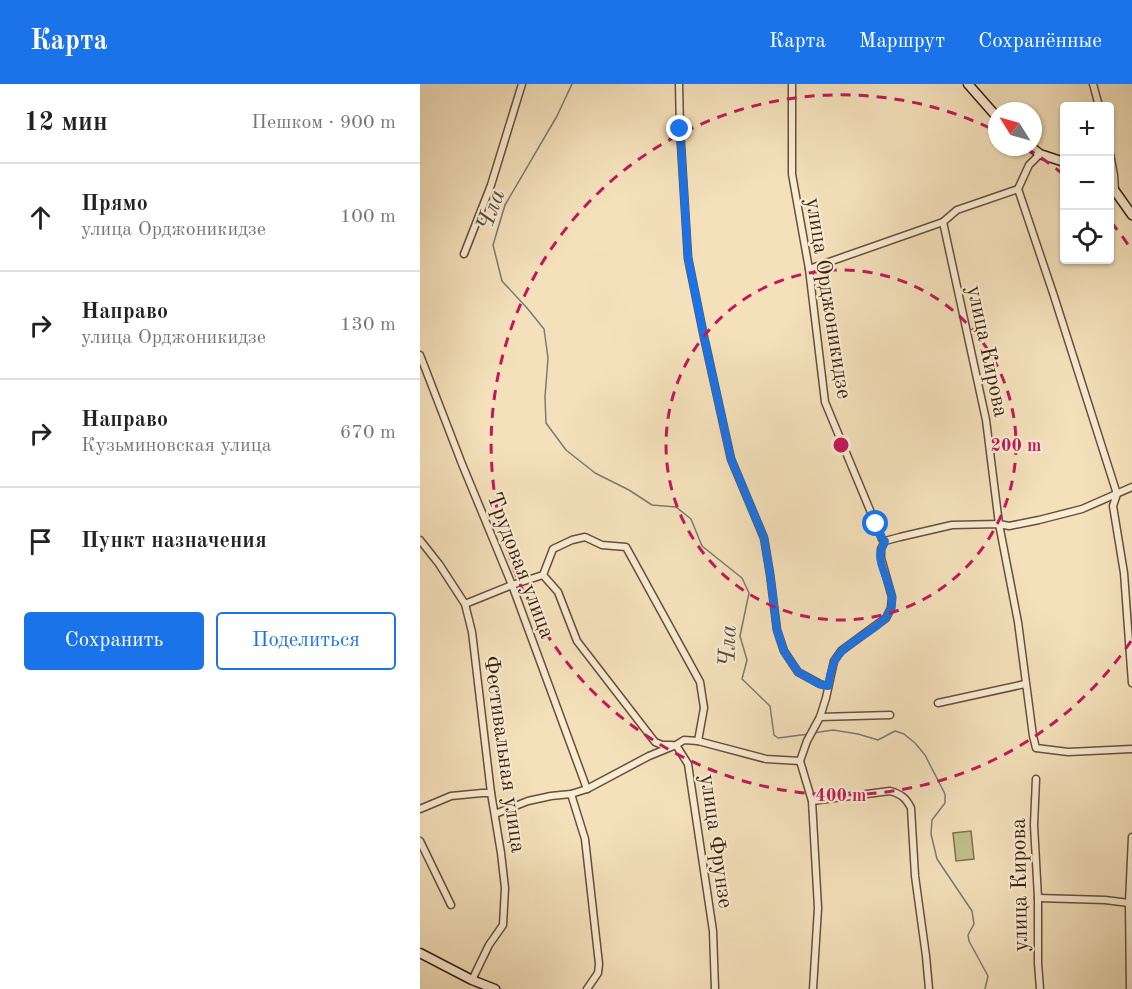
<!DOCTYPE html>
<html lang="ru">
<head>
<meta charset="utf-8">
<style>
  :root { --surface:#fff; --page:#f6f6f6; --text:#222; --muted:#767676; --line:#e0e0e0; --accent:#1a73e8 }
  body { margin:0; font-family:"Old Standard TT",serif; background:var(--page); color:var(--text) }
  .controls { position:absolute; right:18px; top:18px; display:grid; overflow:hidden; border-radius:6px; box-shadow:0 2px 4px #0004 }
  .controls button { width:54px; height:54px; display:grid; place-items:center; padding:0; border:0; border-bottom:2px solid var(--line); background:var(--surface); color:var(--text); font:30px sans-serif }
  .compass { position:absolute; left:568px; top:18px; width:54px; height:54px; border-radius:50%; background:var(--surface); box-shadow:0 2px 4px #0004; rotate:307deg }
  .stop { position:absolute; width:18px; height:18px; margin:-14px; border:4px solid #1a73e8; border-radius:50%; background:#fff }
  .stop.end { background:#1a73e8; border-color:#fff; box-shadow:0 2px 6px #0008 }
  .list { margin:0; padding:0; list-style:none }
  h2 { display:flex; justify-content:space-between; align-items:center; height:78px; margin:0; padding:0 24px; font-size:26px }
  h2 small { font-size:20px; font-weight:400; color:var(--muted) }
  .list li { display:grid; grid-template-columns:39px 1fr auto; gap:18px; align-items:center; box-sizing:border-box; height:108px; padding:0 24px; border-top:2px solid var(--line) }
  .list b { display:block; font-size:22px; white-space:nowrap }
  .list p { margin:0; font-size:20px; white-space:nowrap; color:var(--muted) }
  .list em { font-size:20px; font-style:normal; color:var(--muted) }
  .actions { display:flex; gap:12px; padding:18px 24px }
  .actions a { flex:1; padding:14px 0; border:2px solid var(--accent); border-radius:6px; text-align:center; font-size:21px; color:var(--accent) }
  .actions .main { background:var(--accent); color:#fff }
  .icon { flex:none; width:33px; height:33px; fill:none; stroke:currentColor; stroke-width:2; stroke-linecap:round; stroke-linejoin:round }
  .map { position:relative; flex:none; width:712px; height:905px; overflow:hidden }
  header { display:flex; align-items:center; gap:36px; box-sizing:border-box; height:84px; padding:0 30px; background:var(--accent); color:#fff }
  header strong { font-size:28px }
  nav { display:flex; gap:33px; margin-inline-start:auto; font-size:21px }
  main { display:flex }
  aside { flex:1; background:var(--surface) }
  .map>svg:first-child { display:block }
  .green { fill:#c1c18c; stroke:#7e704c; stroke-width:1.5 }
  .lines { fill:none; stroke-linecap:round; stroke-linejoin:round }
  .stream { stroke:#787c76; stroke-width:1.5 }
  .street-casing { stroke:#694f38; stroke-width:9 }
  .secondary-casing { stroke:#3b1e0c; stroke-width:11 }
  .street { stroke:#f8ecd3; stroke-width:6 }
  .secondary { stroke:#f8ecd3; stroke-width:8 }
  .route { stroke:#1a73e8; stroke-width:8 }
  .ring { fill:none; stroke:#c2185b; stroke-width:3; stroke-dasharray:10 8 }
  .labels { text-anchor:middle; stroke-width:4.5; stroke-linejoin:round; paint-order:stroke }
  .street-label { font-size:22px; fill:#3b1e0c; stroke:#f8ecd3 }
  .water-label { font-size:24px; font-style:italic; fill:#5a4d41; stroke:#f8ecd3 }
  .centre { fill:#c2185b; stroke:#f8ecd3; stroke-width:3 }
  .ring-label { font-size:18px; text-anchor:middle; font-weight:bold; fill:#c2185b; stroke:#f8ecd3; stroke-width:4.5; stroke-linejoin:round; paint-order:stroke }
</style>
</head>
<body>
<header>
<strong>Карта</strong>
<nav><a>Карта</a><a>Маршрут</a><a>Сохранённые</a></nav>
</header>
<main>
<aside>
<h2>12 мин<small>Пешком · 900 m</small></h2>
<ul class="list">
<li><svg class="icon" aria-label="ahead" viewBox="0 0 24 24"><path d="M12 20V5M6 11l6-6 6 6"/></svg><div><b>Прямо</b><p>улица Орджоникидзе</p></div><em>100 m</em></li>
<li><svg class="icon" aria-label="right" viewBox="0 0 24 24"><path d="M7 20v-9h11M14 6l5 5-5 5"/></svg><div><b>Направо</b><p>улица Орджоникидзе</p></div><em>130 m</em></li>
<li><svg class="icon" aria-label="right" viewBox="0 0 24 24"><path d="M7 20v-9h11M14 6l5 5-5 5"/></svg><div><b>Направо</b><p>Кузьминовская улица</p></div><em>670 m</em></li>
<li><svg class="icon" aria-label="arrive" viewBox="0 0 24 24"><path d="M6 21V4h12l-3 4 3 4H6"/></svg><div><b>Пункт назначения</b></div></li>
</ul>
<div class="actions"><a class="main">Сохранить</a><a>Поделиться</a></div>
</aside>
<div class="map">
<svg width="712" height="905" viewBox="0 0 712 905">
  <rect width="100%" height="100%" fill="#f4e1bb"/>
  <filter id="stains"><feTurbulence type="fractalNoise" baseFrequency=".00333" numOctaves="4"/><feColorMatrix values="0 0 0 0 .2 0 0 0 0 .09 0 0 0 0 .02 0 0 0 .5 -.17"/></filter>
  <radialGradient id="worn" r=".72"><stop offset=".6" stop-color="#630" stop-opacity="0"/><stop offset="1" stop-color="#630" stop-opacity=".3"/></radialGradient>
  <polygon class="green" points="551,747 554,775 536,777 533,749"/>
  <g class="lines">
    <g class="stream">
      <polyline points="152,0 137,32 85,121 73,161 82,197 107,224 124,245 128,274 125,313 126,339 146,366 175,389 209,406 232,421 256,423 271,435 282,462 322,494 329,509 320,552 327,576 322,595 350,622 354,651 358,654 389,650"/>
      <polyline points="393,649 413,646 438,650 458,656 475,647 484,650 495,659 505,671 525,710 525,719 512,736 511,750 517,775 552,827 554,840 548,851 549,857 568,892 565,905"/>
    </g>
    <g class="street-casing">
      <g id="street">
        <polyline points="259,0 260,45 268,174 284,253 311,375 344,454 350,490 357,546 364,567 378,588 400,600 408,602"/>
        <polyline points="372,0 372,90 389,185 405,318 462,455 465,457"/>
        <polyline points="673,0 679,22"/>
        <polyline points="620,70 609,81 598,105 634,212 697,410 693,422 704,489 712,599"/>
        <polyline points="690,70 694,91 695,107"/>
        <polyline points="598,105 537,126 523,138 566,336 579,440 598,538 613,652 616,664 648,668 712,665"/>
        <polyline points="44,170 71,101 102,0"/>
        <polyline points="389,185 523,138"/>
        <polyline points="0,271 42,380 92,501 167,705"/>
        <polyline points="0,456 19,480 45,520 52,548 71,709 81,769 85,804 83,841 69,861 52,896"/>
        <polyline points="123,491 138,508 157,557 235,658 242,661 252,661"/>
        <polyline points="45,520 92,501 123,491 133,465 152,456 165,453 182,461 206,463 280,598 284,624 278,657"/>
        <polyline points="518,619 605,600"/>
        <polyline points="400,633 470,631"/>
        <polyline points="256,661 268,680 293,847 295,905"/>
        <polyline points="380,677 387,657 400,633 406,614 414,577 421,567 466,534 471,524 472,513 461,474 461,465 465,457 480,453 532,441 579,440 589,442 619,436 662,425 712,403"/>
        <polyline points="380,677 392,717 398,824 393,905"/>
        <polyline points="616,695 614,741 618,814 618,879 620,905"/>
        <polyline points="151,710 165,755 179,880 178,889 167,905"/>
        <path d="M392 717 470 707C481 710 486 714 491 724L495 792 506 872 509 905"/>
        <polyline points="0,725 31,712 62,709 71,709"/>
        <polyline points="75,730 108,717 131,712 151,710 167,705 229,672 256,661 264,656 278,657 346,675 380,677"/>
        <polyline points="0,757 31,821"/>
        <polyline points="618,814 685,816 709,819"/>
        <polyline points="710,905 709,819 712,753"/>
      </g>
    </g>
    <g class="secondary-casing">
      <g id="secondary">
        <polyline points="548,0 577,33"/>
        <polyline points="611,63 620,70 644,78"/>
        <polyline points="690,103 695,107 712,131"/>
        <polyline points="0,869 52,896 75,905"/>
      </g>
    </g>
    <use href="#street" class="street"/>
    <use href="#secondary" class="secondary"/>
  </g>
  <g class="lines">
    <path class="route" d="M260 45 268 174 284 253 311 375 344 454 350 490 357 546 364 567 378 588 399 600 408 602C410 593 411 582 416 575 427 555 464 545 471 525 477 505 456 483 461 466 461 465 465 458 465 457L462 455 456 440"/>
  </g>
  <g class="ring">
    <circle cx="421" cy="361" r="175"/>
    <path d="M711 557A350 350 0 1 1 574 46M606 64A350 350 0 0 1 644 91M691 138A350 350 0 0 1 711 165"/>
  </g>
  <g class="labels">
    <g class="street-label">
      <text transform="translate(410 214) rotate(81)" y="8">улица Орджоникидзе</text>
      <text transform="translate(569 267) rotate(78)" y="8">улица Кирова</text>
      <text transform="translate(102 481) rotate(69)" y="8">Трудовая улица</text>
      <text transform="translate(86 670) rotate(82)" y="8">Фестивальная улица</text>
      <text transform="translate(298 757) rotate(82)" y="8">улица Фрунзе</text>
      <text transform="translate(598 801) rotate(-91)" y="8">улица Кирова</text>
    </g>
    <g class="water-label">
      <text transform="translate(70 126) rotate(-70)" y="8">Чла</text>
      <text transform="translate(307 562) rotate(-88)" y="8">Чла</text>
    </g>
  </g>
  <circle cx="421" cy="361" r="9" class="centre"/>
  <g class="ring-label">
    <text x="596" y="367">200 m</text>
    <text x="421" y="717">400 m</text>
  </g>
  <rect width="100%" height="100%" filter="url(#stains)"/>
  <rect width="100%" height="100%" fill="url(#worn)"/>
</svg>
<div class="controls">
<button>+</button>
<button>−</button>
<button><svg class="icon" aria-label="locate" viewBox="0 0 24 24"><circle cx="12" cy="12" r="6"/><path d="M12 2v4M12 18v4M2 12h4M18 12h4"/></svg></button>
</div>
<svg class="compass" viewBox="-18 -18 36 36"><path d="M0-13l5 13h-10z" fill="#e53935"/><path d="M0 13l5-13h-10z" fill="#767676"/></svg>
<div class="stop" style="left:456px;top:440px"></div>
<div class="stop end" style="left:260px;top:45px"></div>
</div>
</main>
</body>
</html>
